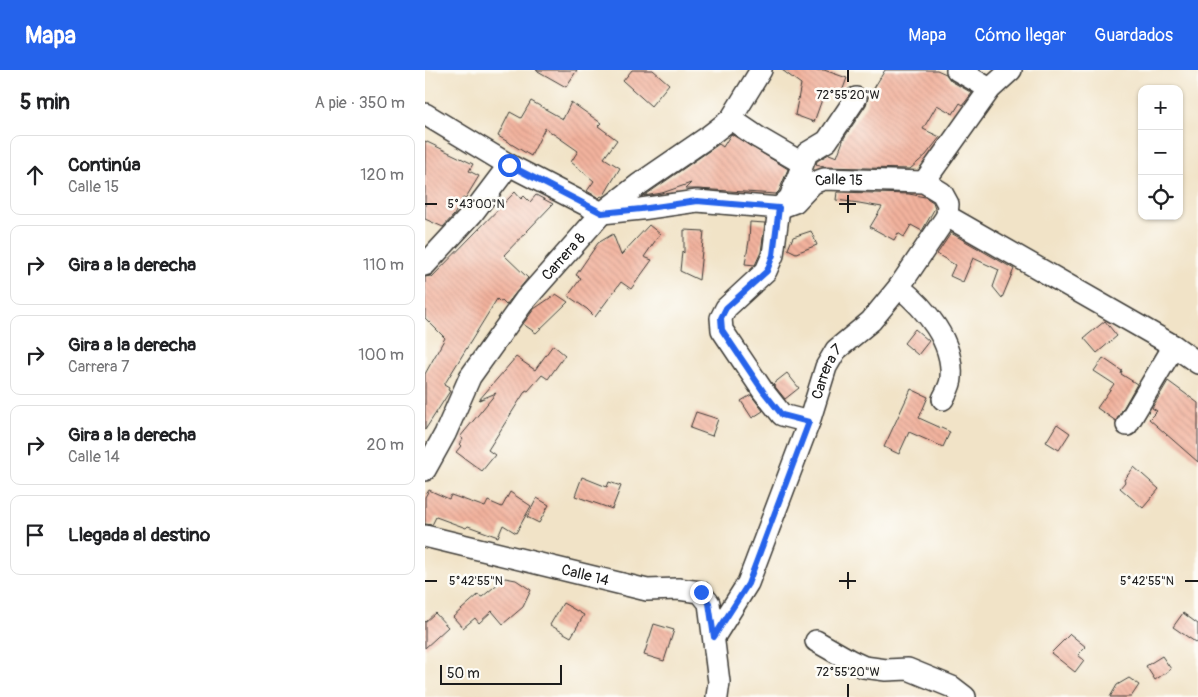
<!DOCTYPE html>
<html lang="es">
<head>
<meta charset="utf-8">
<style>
  :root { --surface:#fff; --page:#f6f6f6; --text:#202124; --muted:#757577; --line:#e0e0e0; --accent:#2563eb }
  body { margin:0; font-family:Pangolin,sans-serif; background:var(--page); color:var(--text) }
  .controls { position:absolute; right:15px; top:15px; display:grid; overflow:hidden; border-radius:10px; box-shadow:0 1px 4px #0004 }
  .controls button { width:45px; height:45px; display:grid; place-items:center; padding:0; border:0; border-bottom:1px solid var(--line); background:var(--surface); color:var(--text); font:25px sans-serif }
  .scale { position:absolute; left:15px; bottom:12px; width:122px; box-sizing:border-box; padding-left:5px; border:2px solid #1c1c1c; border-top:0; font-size:14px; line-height:18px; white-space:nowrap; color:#1c1c1c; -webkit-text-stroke:4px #fdfcf7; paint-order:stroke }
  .stop { position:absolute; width:15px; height:15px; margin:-11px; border:4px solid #2563eb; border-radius:50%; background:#fff }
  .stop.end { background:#2563eb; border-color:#fff; box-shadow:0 1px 5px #0008 }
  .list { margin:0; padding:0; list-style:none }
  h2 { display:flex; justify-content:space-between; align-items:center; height:65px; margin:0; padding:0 20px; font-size:21px }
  h2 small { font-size:16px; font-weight:400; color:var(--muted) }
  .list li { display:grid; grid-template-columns:32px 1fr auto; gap:15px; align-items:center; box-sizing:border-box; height:80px; margin:0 10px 10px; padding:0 10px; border:1px solid var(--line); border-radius:10px }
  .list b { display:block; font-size:19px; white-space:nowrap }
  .list p { margin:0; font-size:16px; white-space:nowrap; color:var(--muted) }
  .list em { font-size:16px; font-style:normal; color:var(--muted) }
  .icon { flex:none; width:28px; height:28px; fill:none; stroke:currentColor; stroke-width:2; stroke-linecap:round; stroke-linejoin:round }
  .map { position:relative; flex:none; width:773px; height:627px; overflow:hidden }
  header { display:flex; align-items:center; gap:30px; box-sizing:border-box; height:70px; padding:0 25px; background:var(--accent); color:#fff }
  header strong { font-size:24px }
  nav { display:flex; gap:28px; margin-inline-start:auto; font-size:18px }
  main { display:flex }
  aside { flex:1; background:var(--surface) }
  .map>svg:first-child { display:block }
  .building { fill:url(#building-back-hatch) }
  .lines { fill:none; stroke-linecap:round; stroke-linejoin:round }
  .minor-casing { stroke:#3c3a36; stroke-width:24 }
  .minor { stroke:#fff; stroke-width:21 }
  .route { stroke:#2563eb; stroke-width:6 }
  .ticks { fill:none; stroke:#1c1c1c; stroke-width:2 }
  .labels { text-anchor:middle; stroke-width:5; stroke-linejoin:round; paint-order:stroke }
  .street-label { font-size:15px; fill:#1c1c1c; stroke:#fdfcf7 }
  .ticks-label { font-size:12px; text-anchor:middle; fill:#1c1c1c; stroke:#fdfcf7; stroke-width:5; stroke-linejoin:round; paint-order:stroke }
</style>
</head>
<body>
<header>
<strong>Mapa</strong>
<nav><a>Mapa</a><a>Cómo llegar</a><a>Guardados</a></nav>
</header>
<main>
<aside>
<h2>5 min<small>A pie · 350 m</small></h2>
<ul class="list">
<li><svg class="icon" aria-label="ahead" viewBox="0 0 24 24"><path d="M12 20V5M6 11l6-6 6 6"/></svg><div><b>Continúa</b><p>Calle 15</p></div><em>120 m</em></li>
<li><svg class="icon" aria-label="right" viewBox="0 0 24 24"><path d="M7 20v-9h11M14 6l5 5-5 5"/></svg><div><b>Gira a la derecha</b></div><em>110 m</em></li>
<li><svg class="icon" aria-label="right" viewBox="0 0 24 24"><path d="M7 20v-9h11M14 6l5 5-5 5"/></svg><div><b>Gira a la derecha</b><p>Carrera 7</p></div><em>100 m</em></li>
<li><svg class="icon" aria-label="right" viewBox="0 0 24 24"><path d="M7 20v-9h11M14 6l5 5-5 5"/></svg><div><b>Gira a la derecha</b><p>Calle 14</p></div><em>20 m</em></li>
<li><svg class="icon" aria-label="arrive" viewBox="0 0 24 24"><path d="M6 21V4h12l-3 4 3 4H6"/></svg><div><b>Llegada al destino</b></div></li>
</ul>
</aside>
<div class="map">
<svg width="773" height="627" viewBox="0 0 773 627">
  <defs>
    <pattern id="building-back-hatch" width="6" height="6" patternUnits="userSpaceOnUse" patternTransform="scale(1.25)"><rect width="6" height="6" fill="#f2b29d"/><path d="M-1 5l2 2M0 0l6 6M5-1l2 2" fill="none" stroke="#cf9887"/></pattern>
  </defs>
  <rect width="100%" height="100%" fill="#fdfcf7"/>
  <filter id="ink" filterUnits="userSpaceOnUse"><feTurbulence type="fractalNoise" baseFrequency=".02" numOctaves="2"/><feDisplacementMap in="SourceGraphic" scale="10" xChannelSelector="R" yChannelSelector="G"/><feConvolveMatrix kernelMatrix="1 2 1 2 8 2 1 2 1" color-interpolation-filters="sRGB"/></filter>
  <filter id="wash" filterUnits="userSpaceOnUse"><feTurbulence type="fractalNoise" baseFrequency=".0096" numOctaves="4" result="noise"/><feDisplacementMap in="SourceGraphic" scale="20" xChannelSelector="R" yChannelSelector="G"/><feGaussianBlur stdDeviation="1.12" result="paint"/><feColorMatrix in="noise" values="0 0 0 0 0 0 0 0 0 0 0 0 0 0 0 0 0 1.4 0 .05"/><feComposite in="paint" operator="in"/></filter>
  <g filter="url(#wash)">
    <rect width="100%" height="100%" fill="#f1e3c7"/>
    <g id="blocks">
      <g class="building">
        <polygon points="111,0 152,0 141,17"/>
        <polygon points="207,0 228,0 244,14 226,36 198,11"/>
        <polygon points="357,0 399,0 422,8 415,27 400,21 389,52 370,45 376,14"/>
        <polygon points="460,0 512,0 521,4 526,11 547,23 538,35 535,33 528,44 512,35 498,59 515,67 501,85 485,99 399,97 391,95 392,91 404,84 412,87 419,68 441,35 443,28"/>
        <polygon points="106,31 138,49 146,32 176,53 173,56 192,70 179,88 195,98 178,127 176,126 174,128 162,121 169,111 146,92 153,81 120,58 106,86 73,66 85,42 96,48"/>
        <polygon points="306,64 363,99 354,121 351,124 273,119 260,119 266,113 237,123 219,126 294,74 298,77"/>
        <polygon points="0,71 48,94 44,101 54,106 40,129 38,128 29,145 18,157 0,149"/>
        <polygon points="90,122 96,129 99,126 105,132 111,125 128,134 79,185 103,208 81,235 77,231 75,232 72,229 19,315 24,318 23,320 25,321 0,360 0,304 20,268 0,248 0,207 6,206 7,207"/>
        <polygon points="412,122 484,124 500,127 508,132 510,138 497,161 486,155 479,167 473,163 469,170 445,157 457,137 434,133 411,130"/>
        <polygon points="325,152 340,153 336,182 330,195 320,194 324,171"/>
        <polygon points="224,155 235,164 219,187 227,190 206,219 196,212 170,247 162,239 143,226 156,208 151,205 173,173 188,164 196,185"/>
        <polygon points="259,160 279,161 274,210 255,201 257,181 259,183"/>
        <polygon points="386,161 392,175 371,183 363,179 368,167"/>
        <polygon points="526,163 589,199 577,228 568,217 574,200 548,188 538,212 525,206 530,195 512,184"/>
        <polygon points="131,224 143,232 111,263 98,254 109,239"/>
        <polygon points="680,251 692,266 672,283 659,268"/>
        <polygon points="490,259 504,271 493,285 479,273"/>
        <polygon points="128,275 140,285 123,309 117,305 103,321 101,320 63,380 70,385 57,401 31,382 36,376 34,374 38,369 35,367 71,323 54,330 91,287 110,300"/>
        <polygon points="678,288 697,301 696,304 712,314 691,351 672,338 689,314 669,301"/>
        <polygon points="362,303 374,318 360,329 348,314"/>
        <polygon points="743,311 773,333 773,392 724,349 732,341 727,338"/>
        <polygon points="486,319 503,327 494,348 525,362 518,377 484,362 474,384 459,377"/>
        <polygon points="326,325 338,341 327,348 316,331"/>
        <polygon points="271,342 293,349 287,366 265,358"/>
        <polygon points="632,354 645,363 634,380 621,372"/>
        <polygon points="709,397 734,419 718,438 695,418 700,412 699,410"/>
        <polygon points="157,407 182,417 184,412 196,416 187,439 150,426"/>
        <polygon points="4,420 24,429 26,425 60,437 63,431 77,437 85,422 106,436 91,463 78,455 73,467 43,456 41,458 11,447 7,455 0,454 0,427"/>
        <polygon points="112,428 124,435 114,453 102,447"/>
        <polygon points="80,508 91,510 106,520 98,537 78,554 67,541 54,553 50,548 38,558 28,547 53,525 57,527"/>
        <polygon points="138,533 159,545 146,567 125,555"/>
        <polygon points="10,543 23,557 0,578 0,552"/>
        <polygon points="758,543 773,554 773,574 748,557"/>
        <polygon points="229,554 249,560 239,591 219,585"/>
        <polygon points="645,564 661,577 653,585 659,590 650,602 626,583"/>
        <polygon points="737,586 746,599 730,610 721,596"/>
        <polygon points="704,608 714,615 706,627 685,627 692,615"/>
      </g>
    </g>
  </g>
  <g filter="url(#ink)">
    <use href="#blocks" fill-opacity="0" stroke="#3c3a36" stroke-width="1"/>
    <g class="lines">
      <g class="minor-casing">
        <g id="minor">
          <polyline points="532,0 565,19"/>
          <path id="s1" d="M0 44 84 95 177 143 216 139 272 131 354 138 370 132 388 113 399 109 499 112 517 123 523 134 522 146 749 276 773 293"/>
          <polyline points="306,49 334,68 377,93"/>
          <polyline points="499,112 565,19 586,0"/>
          <polyline points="0,195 47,144 84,95"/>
          <path d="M474 217C500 238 529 271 526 308 526 315 521 323 518 329"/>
          <polyline points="384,352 357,345 338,321 297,260 296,248 301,238 341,201 348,185 354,138 365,128 382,83 402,71 431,28"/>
          <polyline points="702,355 749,276"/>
          <path id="s2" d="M0 400 20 364 45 307 100 230 177 143 213 115 280 69 306 49 336 0"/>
          <path id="s3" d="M0 466 222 520 253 519 275 522 284 533 294 612 292 627"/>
          <path id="s4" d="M289 567 323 513 384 352 401 297 411 280 446 251 474 217 522 146"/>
          <polyline points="391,571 426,591 439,597 461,600 483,599 527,617 540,627"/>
        </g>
      </g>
      <use href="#minor" class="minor"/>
    </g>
  </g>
  <g class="lines" filter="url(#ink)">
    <polyline class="route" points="84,95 177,143 216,139 272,131 354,138 348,185 342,201 301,238 296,248 297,260 338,321 357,345 384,352 323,514 289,567 284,533 276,522"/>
  </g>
  <path class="ticks" d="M423 0V12M423 125V143M0 134H12M414 134H431M423 502V519M0 511H12M414 511H431M760 511H773M423 614V627"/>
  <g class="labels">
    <g class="street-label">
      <text dy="5" stroke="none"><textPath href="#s1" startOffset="451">Calle 15</textPath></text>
      <text dy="5" stroke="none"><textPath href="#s2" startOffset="256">Carrera 8</textPath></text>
      <text dy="5" stroke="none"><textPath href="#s4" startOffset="289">Carrera 7</textPath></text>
      <text dy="5" stroke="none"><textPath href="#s3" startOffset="165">Calle 14</textPath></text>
    </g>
  </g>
  <g class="ticks-label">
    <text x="423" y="29">72°55'20"W</text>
    <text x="51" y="138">5°43'00"N</text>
    <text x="51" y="515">5°42'55"N</text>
    <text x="722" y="515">5°42'55"N</text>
    <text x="423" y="606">72°55'20"W</text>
  </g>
</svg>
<div class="controls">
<button>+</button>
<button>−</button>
<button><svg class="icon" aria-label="locate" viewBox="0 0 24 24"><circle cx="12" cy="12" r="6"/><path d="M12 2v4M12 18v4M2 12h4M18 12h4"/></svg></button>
</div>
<div class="scale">50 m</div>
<div class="stop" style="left:84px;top:95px"></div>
<div class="stop end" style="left:276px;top:522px"></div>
</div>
</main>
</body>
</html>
